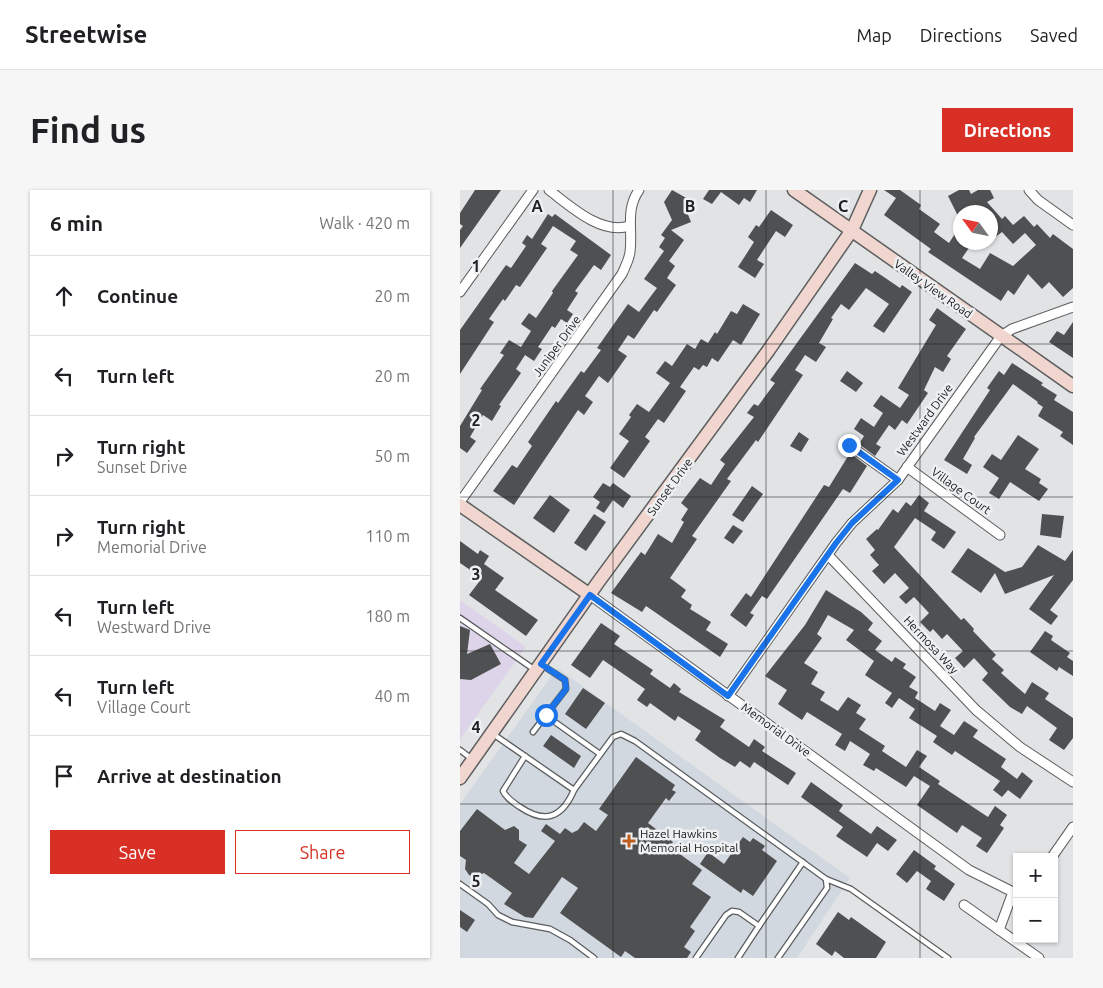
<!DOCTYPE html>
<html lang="en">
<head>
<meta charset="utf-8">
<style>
  :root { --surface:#fff; --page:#f6f6f6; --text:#202124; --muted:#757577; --line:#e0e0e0; --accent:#d93025 }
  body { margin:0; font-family:Ubuntu,sans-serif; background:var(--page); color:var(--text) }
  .controls { position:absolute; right:15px; bottom:15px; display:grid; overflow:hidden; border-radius:0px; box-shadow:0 1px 4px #0004 }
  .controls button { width:45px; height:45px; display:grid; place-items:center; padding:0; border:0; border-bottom:1px solid var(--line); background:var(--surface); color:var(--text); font:25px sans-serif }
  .compass { position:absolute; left:493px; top:15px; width:45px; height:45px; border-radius:50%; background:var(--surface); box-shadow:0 1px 4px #0004; rotate:303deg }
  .stop { position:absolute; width:15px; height:15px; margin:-11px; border:4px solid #1a73e8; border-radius:50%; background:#fff }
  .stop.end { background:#1a73e8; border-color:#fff; box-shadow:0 1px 5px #0008 }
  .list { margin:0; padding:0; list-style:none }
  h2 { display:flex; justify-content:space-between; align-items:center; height:65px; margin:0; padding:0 20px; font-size:21px }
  h2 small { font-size:16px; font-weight:400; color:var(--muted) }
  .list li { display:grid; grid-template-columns:32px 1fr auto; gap:15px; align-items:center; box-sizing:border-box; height:80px; padding:0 20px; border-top:1px solid var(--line) }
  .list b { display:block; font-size:19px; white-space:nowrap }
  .list p { margin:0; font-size:16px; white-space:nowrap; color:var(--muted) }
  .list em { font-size:16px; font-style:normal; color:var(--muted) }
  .actions { display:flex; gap:10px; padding:15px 20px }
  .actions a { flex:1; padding:11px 0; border:1px solid var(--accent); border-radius:0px; text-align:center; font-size:18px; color:var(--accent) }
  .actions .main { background:var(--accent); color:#fff }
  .icon { flex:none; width:28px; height:28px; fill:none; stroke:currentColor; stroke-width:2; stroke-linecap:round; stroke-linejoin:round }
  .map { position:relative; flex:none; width:613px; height:768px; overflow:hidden; border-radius:0px }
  header { display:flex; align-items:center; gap:30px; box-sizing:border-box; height:70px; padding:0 25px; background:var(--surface); border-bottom:1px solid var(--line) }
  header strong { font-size:24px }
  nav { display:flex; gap:28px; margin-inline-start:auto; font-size:18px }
  .intro { display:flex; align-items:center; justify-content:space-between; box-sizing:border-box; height:120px; padding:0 30px }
  h1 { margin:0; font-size:35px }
  .button { padding:12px 22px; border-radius:0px; background:var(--accent); color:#fff; font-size:18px; font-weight:700 }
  main { display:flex; gap:30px; padding:0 30px }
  aside { flex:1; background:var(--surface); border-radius:0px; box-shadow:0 1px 4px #0004 }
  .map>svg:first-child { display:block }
  .commercial { fill:#ddd4e9 }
  .built { fill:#d1d8e0 }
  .building { fill:#4f5052 }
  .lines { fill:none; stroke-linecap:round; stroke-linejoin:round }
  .lane-casing { stroke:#5b5d5e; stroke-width:7 }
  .street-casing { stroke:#5b5d5e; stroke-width:11 }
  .secondary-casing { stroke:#5b5d5e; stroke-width:15 }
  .lane { stroke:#fff; stroke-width:4.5 }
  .street { stroke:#fff; stroke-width:9 }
  .secondary { stroke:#f0d6ce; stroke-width:12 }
  .route { stroke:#1a73e8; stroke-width:6 }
  .grid { fill:none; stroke:#202122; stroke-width:1; stroke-opacity:0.55 }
  .poi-dot { fill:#be5d1e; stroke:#eef0f2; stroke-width:2 }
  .labels { text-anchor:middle; stroke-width:5; stroke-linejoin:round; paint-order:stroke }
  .street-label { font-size:12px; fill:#202122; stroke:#eef0f2 }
  .poi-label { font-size:12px; fill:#202122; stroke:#eef0f2; text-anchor:start }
  .grid-label { font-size:16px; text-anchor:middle; font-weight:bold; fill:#202122; stroke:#eef0f2; stroke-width:5; stroke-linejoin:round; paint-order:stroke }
</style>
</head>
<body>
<header>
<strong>Streetwise</strong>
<nav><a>Map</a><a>Directions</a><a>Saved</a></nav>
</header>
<div class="intro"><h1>Find us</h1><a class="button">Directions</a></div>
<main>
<aside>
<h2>6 min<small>Walk · 420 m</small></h2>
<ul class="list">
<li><svg class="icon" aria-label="ahead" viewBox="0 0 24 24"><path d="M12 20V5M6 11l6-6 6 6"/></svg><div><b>Continue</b></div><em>20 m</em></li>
<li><svg class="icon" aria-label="left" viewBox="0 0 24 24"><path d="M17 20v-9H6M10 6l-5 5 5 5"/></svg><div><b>Turn left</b></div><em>20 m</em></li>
<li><svg class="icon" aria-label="right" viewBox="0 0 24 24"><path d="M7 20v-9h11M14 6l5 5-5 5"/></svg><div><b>Turn right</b><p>Sunset Drive</p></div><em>50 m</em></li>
<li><svg class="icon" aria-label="right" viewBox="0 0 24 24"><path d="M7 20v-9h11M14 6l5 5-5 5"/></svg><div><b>Turn right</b><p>Memorial Drive</p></div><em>110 m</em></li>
<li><svg class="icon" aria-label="left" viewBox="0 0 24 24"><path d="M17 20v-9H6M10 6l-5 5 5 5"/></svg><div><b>Turn left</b><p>Westward Drive</p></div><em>180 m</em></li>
<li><svg class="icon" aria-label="left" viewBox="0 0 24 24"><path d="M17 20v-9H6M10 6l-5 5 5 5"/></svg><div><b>Turn left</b><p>Village Court</p></div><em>40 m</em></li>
<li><svg class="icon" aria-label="arrive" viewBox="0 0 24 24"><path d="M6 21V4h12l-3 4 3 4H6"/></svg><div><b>Arrive at destination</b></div></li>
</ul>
<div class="actions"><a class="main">Save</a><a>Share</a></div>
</aside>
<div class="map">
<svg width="613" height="768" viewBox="0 0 613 768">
  <rect width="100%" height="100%" fill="#e1e3e5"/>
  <polygon class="commercial" points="0,410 66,457 0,549"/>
  <polygon class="built" points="97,478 390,688 337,768 0,768 0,614"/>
  <g class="building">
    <polygon points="15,0 41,0 0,58 0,40 3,36 0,34 0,23"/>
    <polygon points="212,0 230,10 225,17 231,32 211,40 224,50 209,71 215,76 207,88 216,95 197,122 194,120 174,149 168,145 158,160 167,166 148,193 139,186 125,206 133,212 124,225 118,220 54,315 33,301 52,275 57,278 72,256 68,252 96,211 98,213 121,181 124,183 141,160 137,158 168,114 179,122 197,98 184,89 204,61 199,57 205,48 201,45 212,30 204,12"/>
    <polygon points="249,0 297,0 290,12 284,8 279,15 261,2 252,14 243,9"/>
    <polygon points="424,0 440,0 461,15 459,19 480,34 474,42 489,53 500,36 500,52 513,52 502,68 520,79 530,63 553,76 576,55 565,43 553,54 542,42 530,51 530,22 500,22 498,26 488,6 499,0 509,0 511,4 518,0 530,0 534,8 527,12 542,29 545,26 553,35 564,26 574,37 577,34 590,48 593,44 613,59 613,98 603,107 589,92 582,99 568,84 554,105 548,100 541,111 468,62 471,59 424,25 436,8"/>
    <polygon points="311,20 333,35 325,47 316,41 297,70 304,74 295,88 278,77 294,52 288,47 296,35 299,37"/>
    <polygon points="88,24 92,27 95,24 151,65 141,80 134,75 115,101 118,103 107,120 113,124 107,133 101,129 95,138 92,136 78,157 82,159 74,171 65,165 56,179 61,183 39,215 41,216 32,231 23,225 10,247 16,251 7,263 0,258 0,236 22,200 20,199 44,165 40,163 49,150 61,157 71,141 61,134 69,123 76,128 93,103 92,101 118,65 110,60 116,51 93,36 81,54 87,58 60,97 56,95 45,111 43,109 29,129 34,132 0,184 0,140 46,75 51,78 66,56 62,53 67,45 72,49"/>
    <polygon points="395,73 412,84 415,81 440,98 442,95 452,102 424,143 413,136 429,114 406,98 389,120 381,114 371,128 373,129 359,153 366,157 356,172 345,165 335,180 343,185 298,252 296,250 267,289 271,291 232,346 237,349 210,388 226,400 221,407 232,415 230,419 251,432 246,440 268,454 260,467 186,416 182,422 151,403 181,362 185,365 198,344 212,353 224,332 221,330 228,319 221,313 240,288 251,295 265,274 260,270 294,227 287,223 294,214 298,216 315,193 310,190"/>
    <polygon points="283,114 300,124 281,155 273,150 258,172 252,168 247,177 243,175 239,180 234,177 220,197 226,201 204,233 198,229 185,247 190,251 164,288 150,278 169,251 159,244 171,227 169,225 177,214 189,222 210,193 196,183 205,171 212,176 227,154 235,159 241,149 248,153 255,142 257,144 271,121 277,124"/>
    <polygon points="477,118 506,139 487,166 491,169 483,182 475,177 464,200 468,203 447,234 442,230 435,240 429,235 416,254 421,257 415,266 399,254 404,246 394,239 401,228 414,237 423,223 413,216 421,205 440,218 449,205 438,198 476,135 469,130"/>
    <polygon points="613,132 613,168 589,152 597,141 604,145"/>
    <polygon points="552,173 583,193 581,195 597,205 594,210 613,222 613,255 600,246 603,242 578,226 583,217 577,213 578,212 553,194 514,247 515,248 503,269 512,275 507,284 484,270 530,200 527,198 539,181 544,185"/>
    <polygon points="387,181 403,193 396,202 380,191"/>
    <polygon points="339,242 349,249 341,262 330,256"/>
    <polygon points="558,245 579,259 565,279 581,289 579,293 588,299 579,311 550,292 539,309 529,303 539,288 523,277 532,264 541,270"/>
    <polygon points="390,263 407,276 390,303 383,299 307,409 302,406 290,423 294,425 286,437 270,425 286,403 291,407 364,295 369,297"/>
    <polygon points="143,293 150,297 153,293 171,306 163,318 153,310 144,323 136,318 140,312 133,307"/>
    <polygon points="292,296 303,304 283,332 272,325"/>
    <polygon points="90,305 110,320 94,343 73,328"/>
    <polygon points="459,305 469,313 464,321 496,342 484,359 471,350 476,342 455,328 434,357 501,430 504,428 514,439 513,441 536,465 532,469 544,480 541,483 565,504 572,492 589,503 585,509 613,528 613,548 604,560 589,550 597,538 567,516 562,524 550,517 522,490 528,483 514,468 504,478 495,468 503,461 487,444 482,449 473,439 470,442 460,432 469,423 454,407 446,414 439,407 449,398 435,383 424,394 412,381 419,375 410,365 415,360 406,349 417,339 418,340 433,319 438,323 446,312 451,316"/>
    <polygon points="134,324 146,332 126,361 114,353"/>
    <polygon points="582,324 604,326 601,348 580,345"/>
    <polygon points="273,335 283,341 273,354 264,348"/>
    <polygon points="0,351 18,364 20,360 29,366 24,374 44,388 35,400 78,430 66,446 9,405 22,388 0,373"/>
    <polygon points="578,355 605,371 613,360 613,390 590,420 598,426 591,435 569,419 594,385 545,404 535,383 521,403 491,382 508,358 545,382 562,377"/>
    <polygon points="366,400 401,422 413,433 408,440 422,451 415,460 432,472 435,467 446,474 443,478 456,487 449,497 458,502 455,508 475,521 480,513 491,520 480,536 494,545 504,531 518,540 513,547 546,569 541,577 557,589 562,582 573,591 560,609 548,600 542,607 533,600 540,591 495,561 492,565 473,552 477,546 449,528 455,519 439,508 432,518 425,513 432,503 405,485 414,471 386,450 394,440 368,425 357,444 362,448 344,473 358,482 351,494 365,502 360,510 378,521 388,507 401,515 396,523 406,529 399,539 425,556 422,561 446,577 457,560 467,566 459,577 480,591 478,594 528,627 535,616 547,625 540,635 544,638 527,663 516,656 522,648 502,635 497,643 457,615 470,596 454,586 446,597 416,578 414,581 403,575 410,564 390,551 385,561 375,555 382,544 347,522 342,530 318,514 327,500 305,486 345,435"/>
    <polygon points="141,433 160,446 154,454 193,480 190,484 210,498 214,493 221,499 219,502 265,530 260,537 289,557 294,549 305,557 302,561 336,583 328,595 294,572 290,578 280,571 275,577 260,568 235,550 241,541 218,526 215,531 190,513 187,517 177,510 185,499 143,470 130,488 111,475"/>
    <polygon points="0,436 10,440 7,464 30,454 41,474 11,490 0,489"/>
    <polygon points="585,441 593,446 591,450 610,463 607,467 613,471 613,486 599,477 597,481 570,462"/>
    <polygon points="123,498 145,513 126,539 105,524"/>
    <polygon points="91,545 121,566 114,578 83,556"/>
    <polygon points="176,567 215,595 212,600 216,602 209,611 206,608 188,633 213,652 210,657 242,680 232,694 251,707 230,737 235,741 224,757 231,762 227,768 175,768 165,761 161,767 100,723 118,698 102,687 73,728 65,727 44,714 52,703 24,683 15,687 9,685 5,679 6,670 0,666 0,641 17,619 45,640 54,636 59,640 59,650 67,655 54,673 69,684 95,651 81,641 86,634 100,644 105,638 112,643 118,640 124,632 136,641 148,625 139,619"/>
    <polygon points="351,592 383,615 379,621 411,644 417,636 437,650 428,661 417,653 407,667 376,646 383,637 341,607"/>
    <polygon points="283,647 290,652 293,648 305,656 302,660 317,671 293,706 283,699 281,703 240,674 248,662 264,674"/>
    <polygon points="454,660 476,676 474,679 495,694 484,711 466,699 471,691 457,681 447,693 436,684"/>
    <polygon points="0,720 15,730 7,742 0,737"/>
    <polygon points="378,722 389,730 391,727 426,752 416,768 384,768 375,761 372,766 356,754"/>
  </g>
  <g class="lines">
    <g class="lane-casing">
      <g id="lane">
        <polyline points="0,428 75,480"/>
        <polyline points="85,525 140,564"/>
        <polyline points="73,542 106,499 105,490 82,475"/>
        <polyline points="33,544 114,600 153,547 161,544 175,551 366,689 391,699 488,768"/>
        <polyline points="0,560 12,569"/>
        <path d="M65 566 43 601C47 609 53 612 60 617 85 634 102 628 114 600"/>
        <polyline points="0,694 28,714 38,725 52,732 90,739 110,750 134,768"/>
        <polyline points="236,768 266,725 272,721 279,722 299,736 343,672"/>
        <polyline points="278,768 299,736"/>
        <polyline points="318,768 367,698 366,689"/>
      </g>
    </g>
    <g class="street-casing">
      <g id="street">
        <path d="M89 0C110 16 141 45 169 36"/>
        <polyline points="569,0 578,10 613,35"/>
        <polyline points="0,102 73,0"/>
        <polyline points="389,255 438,290"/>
        <polyline points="447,277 540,345"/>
        <path d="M0 312 162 84C165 77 169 70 170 62 173 40 165 20 179 0"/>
        <polyline points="368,365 516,520 560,557 613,592"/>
        <polyline points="130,405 509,680 553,702 539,740"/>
        <polyline points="268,506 376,353 392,333 438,290 541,146 552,139 613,117"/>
        <polyline points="592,667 613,637"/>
        <polyline points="504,715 579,768"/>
      </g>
    </g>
    <g class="secondary-casing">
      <g id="secondary">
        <polyline points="334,0 613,196"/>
        <polyline points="0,315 130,405"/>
        <polyline points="0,588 139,391 308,161 392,40 410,0"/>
      </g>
    </g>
    <use href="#lane" class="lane"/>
    <use href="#street" class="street"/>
    <use href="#secondary" class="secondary"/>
  </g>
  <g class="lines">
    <polyline class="route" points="86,525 106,499 105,490 81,474 130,405 268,506 376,353 392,333 438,290 389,255"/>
  </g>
  <path class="grid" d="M153 0V768M306 0V768M460 0V768M0 154H613M0 307H613M0 461H613M0 614H613"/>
  <path class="poi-dot" d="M166.5 643.5h5v5h5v5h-5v5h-5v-5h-5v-5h5z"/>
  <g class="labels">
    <g class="street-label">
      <text transform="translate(473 99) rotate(35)" y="4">Valley View Road</text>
      <text transform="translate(97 156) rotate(-54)" y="4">Juniper Drive</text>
      <text transform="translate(465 230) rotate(-54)" y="4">Westward Drive</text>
      <text transform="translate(210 297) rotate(-54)" y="4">Sunset Drive</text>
      <text transform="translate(501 301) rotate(36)" y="4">Village Court</text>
      <text transform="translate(471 455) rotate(47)" y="4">Hermosa Way</text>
      <text transform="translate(316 540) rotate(36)" y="4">Memorial Drive</text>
    </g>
    <g class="poi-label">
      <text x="180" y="648">Hazel Hawkins<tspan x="180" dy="14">Memorial Hospital</tspan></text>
    </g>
  </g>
  <g class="grid-label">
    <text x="77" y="22">A</text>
    <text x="230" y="22">B</text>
    <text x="383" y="22">C</text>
    <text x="16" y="82">1</text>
    <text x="16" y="236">2</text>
    <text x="16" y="390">3</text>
    <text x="16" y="543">4</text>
    <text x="16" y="697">5</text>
  </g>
</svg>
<div class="controls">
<button>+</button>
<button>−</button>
</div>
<svg class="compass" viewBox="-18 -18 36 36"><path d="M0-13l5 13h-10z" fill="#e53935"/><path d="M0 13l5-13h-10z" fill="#757577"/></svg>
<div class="stop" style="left:86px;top:525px"></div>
<div class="stop end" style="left:389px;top:255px"></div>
</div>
</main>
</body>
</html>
